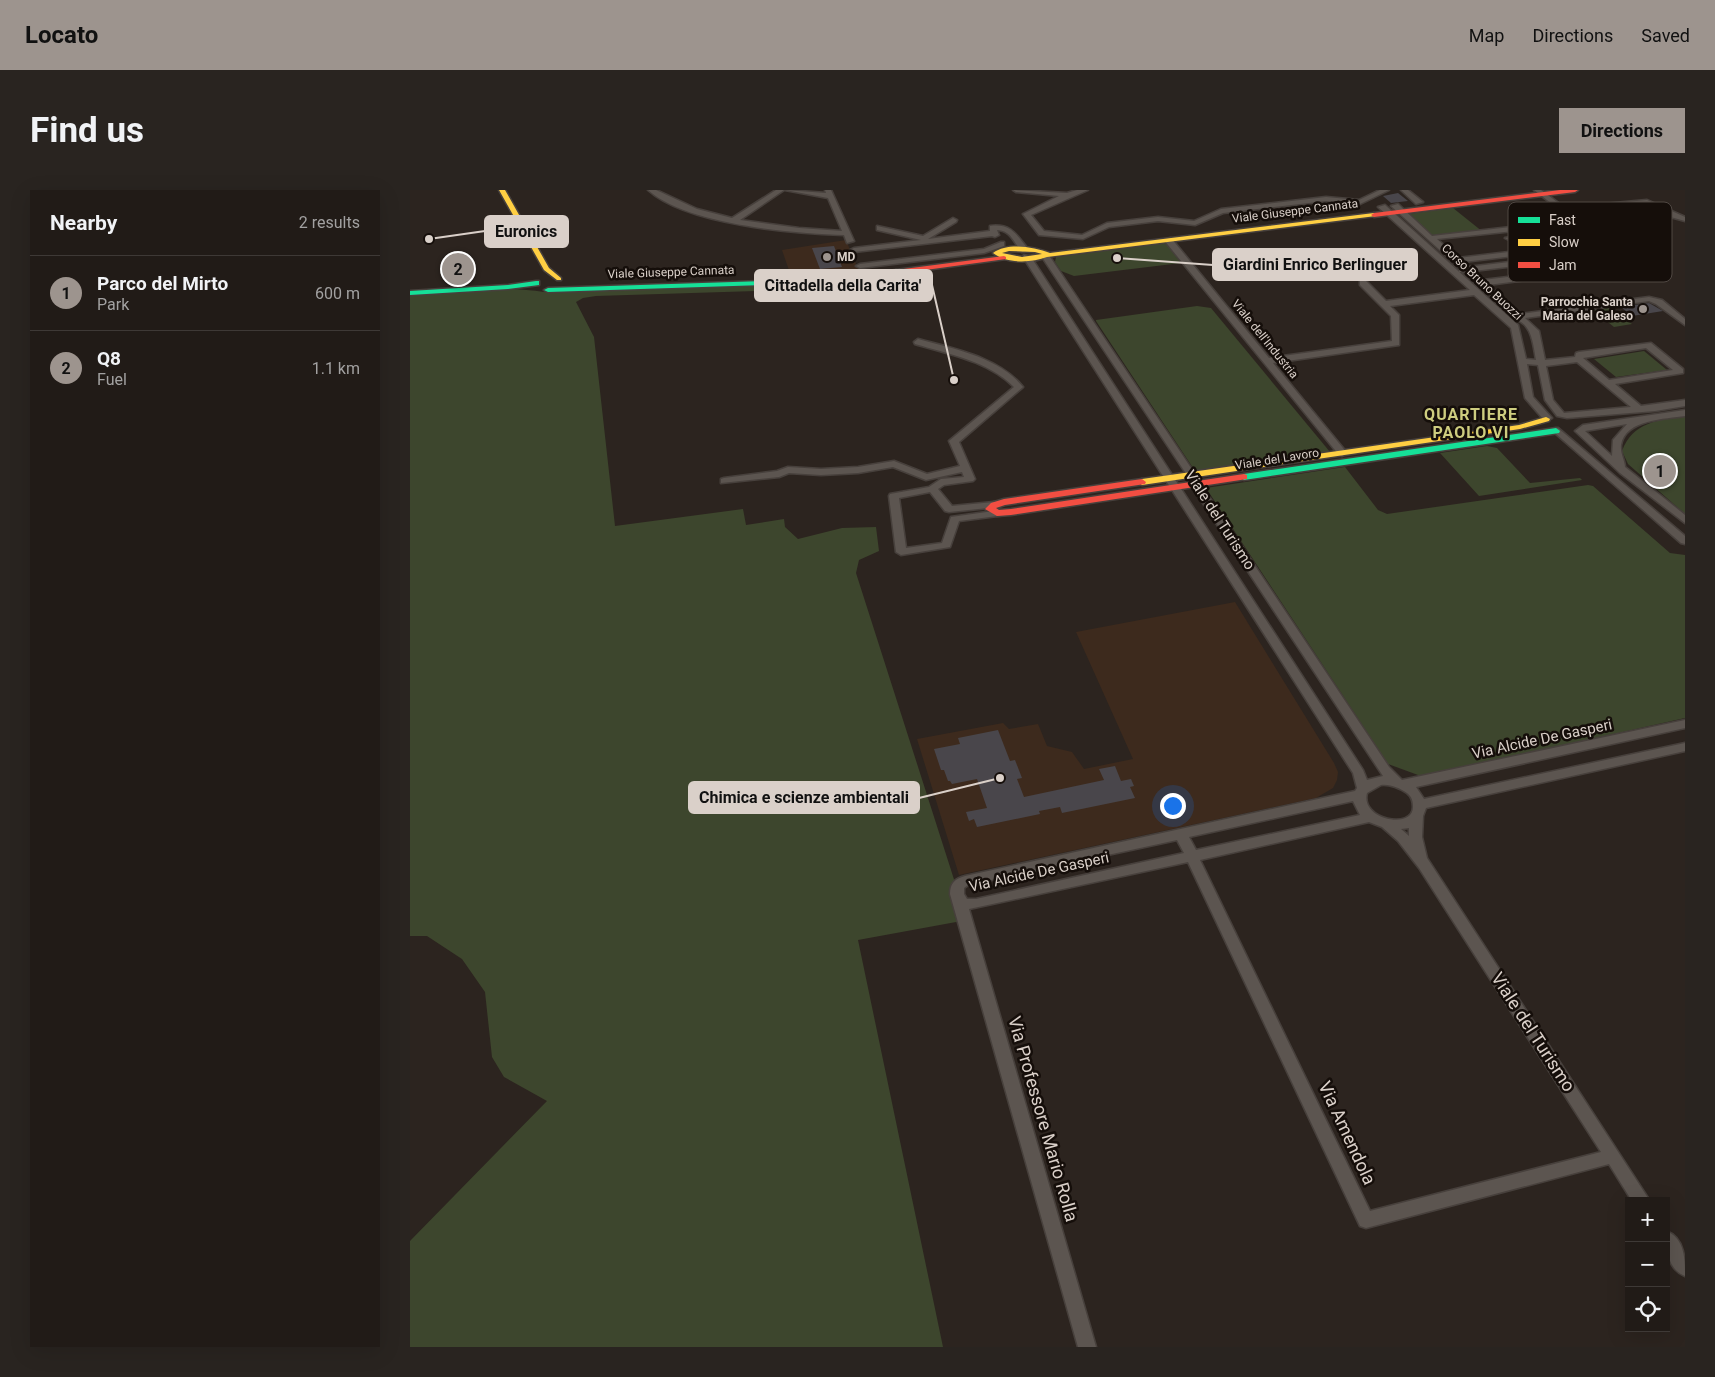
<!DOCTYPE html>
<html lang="en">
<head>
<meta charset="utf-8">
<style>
  :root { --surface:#211b17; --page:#292420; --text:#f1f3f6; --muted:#a2a1a1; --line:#3e3936; --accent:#9d948e }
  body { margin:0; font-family:Roboto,sans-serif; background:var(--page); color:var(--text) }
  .controls { position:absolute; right:15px; bottom:15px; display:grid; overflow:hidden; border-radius:0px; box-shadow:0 5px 20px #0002 }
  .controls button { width:45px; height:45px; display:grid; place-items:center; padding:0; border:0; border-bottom:1px solid var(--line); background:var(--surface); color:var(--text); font:25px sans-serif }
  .you { position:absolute; left:762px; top:615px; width:18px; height:18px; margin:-12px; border:4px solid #fff; border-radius:50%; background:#1a73e8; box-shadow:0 0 0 8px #1a73e833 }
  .badge { display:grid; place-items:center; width:32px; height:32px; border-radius:50%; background:var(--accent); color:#111; font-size:16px; font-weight:700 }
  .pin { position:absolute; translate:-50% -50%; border:2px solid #fff; box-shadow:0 1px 5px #0006 }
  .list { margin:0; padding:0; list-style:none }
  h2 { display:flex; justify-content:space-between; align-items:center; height:65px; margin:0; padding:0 20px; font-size:21px }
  h2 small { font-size:16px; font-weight:400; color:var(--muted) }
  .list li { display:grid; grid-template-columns:32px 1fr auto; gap:15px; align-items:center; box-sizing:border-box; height:75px; padding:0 20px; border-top:1px solid var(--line) }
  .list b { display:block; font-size:19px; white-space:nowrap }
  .list p { margin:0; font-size:16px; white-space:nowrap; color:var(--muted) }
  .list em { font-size:16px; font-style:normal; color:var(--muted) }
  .icon { flex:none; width:28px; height:28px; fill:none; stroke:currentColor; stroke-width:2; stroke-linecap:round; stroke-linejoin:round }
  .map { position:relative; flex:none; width:1275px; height:1157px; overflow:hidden; border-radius:0px }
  header { display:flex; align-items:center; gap:30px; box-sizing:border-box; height:70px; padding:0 25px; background:var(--accent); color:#111 }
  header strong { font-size:24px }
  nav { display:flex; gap:28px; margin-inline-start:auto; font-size:18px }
  .intro { display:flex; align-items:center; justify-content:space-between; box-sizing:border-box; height:120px; padding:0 30px }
  h1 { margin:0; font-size:35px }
  .button { padding:12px 22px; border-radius:0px; background:var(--accent); color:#111; font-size:18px; font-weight:700 }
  main { display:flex; gap:30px; padding:0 30px }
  aside { flex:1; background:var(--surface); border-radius:0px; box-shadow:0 5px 20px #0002 }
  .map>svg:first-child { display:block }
  .built { fill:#3d2a1d }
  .green { fill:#3d462d }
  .building { fill:#49464b }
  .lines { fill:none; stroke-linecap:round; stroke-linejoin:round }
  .street-casing { stroke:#47403c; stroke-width:3 }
  .fast-casing { stroke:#47403c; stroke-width:3 }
  .slow-casing { stroke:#47403c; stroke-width:3 }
  .jam-casing { stroke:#47403c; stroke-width:3 }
  .street { fill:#5c5550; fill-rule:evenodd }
  .fast { fill:#16e098; fill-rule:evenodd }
  .slow { fill:#ffcf43; fill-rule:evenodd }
  .jam { fill:#f24e42; fill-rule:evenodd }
  .poi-dot { fill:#9d948e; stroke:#150e0a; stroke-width:2 }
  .labels { text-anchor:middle; stroke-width:5; stroke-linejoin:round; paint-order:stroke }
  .far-street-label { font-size:12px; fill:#dad0c9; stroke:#150e0a }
  .far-poi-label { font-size:12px; font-weight:bold; fill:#dad0c9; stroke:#150e0a; text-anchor:start }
  .street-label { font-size:15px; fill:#dad0c9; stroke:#150e0a }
  .far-district-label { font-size:16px; font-weight:bold; letter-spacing:1px; fill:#cecd7f; stroke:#150e0a }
  .near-street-label { font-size:18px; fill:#dad0c9; stroke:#150e0a }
  .key { fill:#150e0a; stroke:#504843; stroke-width:1 }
  .key-label { font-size:14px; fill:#dad0c9 }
  .leader { fill:none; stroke:#dad0c9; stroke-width:2 }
  .callout-dot { fill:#dad0c9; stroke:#150e0a; stroke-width:2 }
  .callout { fill:#dad0c9; stroke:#dad0c9; stroke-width:2 }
  .callout-label { font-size:16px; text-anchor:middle; font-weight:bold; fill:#111 }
</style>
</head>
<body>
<header>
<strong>Locato</strong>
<nav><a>Map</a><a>Directions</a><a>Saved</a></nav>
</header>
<div class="intro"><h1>Find us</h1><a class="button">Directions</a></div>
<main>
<aside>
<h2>Nearby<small>2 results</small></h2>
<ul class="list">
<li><span class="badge">1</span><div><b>Parco del Mirto</b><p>Park</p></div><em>600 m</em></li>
<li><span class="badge">2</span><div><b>Q8</b><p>Fuel</p></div><em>1.1 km</em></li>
</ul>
</aside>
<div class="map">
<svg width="1275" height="1157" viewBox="0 0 1275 1157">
  <rect width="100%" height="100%" fill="#2c241f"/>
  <g class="built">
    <polygon points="436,50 448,79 381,86 372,60"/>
    <polygon points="825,412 924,573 928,582 927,590 923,598 906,608 549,685 507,549 593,533 599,539 628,534 637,556 662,562 674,579 723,569 666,442"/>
  </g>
  <g class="green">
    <polygon points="1043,18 1073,42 1023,47 998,24"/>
    <polygon points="756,53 771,73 664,86 651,81 645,72 646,67"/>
    <path d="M452 88 453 91 380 100 186 106 173 108 166 112 184 147 205 336 333 319 336 335 374 329 375 337 388 349 432 338 466 337 469 361 449 370 446 383 557 730 448 750 533 1157H0V1051L137 911 94 887 82 867 75 802 52 769 17 746H0V106C42 101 92 95 134 102Z"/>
    <polygon points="787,116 801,118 920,262 785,281 686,131 686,130"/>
    <polygon points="1200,117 1222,134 1204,137 1183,120"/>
    <polygon points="1234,161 1257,180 1206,187 1184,169"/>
    <path d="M1275 226V324L1218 274 1212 261C1223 232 1248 230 1275 226Z"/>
    <polygon points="1077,256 1087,258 1120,293 1170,288 1172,290 1069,306 1030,263"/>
    <polygon points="935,277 968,320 977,324 1178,295 1183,296 1260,363 1275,365 1275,528 1022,585 1008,585 978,574 796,298"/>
  </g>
  <g class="building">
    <polygon points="988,3 998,11 981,13 973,6"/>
    <polygon points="424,56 432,77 410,79 402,58"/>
    <polygon points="1239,113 1253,121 1222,126 1211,117"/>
    <polygon points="588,540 600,571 605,570 612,588 607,589 614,607 694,590 689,579 705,576 711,591 721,589 724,596 720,597 725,608 652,623 650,617 629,621 630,624 567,637 564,629 559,631 556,622 577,618 567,589 542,594 540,591 538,591 534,580 531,580 524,559 550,554 548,548"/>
  </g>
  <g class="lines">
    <g class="street-casing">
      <g id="street">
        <path d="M238 0H246L287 19 322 28 366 0H374L330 30 389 38 432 41 418 8 375 0 416 3 415 0H421L444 51 437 53 434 45C382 43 277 35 238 0Z"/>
        <polygon points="603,0 657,3 667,0 678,0 621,25 634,41 672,45 697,33 748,27 784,31 811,19 916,7 949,10 970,0 979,0 950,14 916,11 813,23 785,35 748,31 699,37 673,49 629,45 613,24 649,6 606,2"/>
        <polygon points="991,0 998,0 1013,12 1006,14"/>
        <path d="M1124 0H1131L1225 70H1231L1162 21V17L1237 10 1275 27V31L1257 26 1237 14 1173 20 1239 68V74H1220L1195 55 1152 60 1171 77 1170 83 1078 95 1111 124 1239 107 1252 110 1275 129V135L1246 114 1239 111 1115 128 1129 141 1135 170 1165 167 1166 163 1169 162 1241 153 1273 179V183L1205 194 1231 216 1275 210V216L1245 221 1157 228 1147 226 1135 210 1128 175 1117 174 1123 207 1142 228 1137 231 1134 230 1115 208 1101 138 1064 105 980 116 989 125V155L863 173 937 263 932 266 929 265 754 50 761 48 859 168 982 151 981 126 950 95V91H956L976 111 1060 100 968 17 975 15 1108 135 1116 169 1126 170C1123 154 1122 131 1102 129V125L1054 82H1049L1050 78 981 16 988 14 1022 46 1163 30ZM1168 34 1190 51 1182 52 1160 35ZM1152 36 1174 53 1048 68 1027 49ZM1145 61 1150 66 1058 77 1053 72ZM1155 70 1164 79 1073 90 1063 81ZM1236 158 1263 180 1199 190 1173 168ZM1167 172 1221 217 1154 223 1143 210 1136 176Z"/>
        <path d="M543 28 547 30 546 32 518 49 580 41V36C602 33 607 46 619 60L612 62C604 53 601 40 587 40L589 45 585 47 582 46 444 62 440 60 444 58 511 50 467 40V36L513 46Z"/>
        <polygon points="1116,44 1127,51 1127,55 1121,55 1114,48 1099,50 1095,48"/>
        <polygon points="591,52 594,52 594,56 574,63 450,78 446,76 450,74 574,59"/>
        <path d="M614 65 621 67 953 580 957 590 973 586 781 295V291L632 67 633 65 640 67 785 284 791 290V295L979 577 992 590 1275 530V538L1006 597 1014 609 1275 553V561L1016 618 1013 626 1012 647 1017 668 1240 1011H1222L1199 974 956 1038 950 1036 778 672 559 719 686 1157H668L540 704C540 693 545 689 555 686L945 601 947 598 943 583 613 67ZM971 595C981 594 989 598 997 603 1002 607 1003 611 1003 617 1003 640 950 630 957 603ZM943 611 950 625 786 660 779 647ZM959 632 972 637 988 651 1009 678 1191 962 960 1021 790 670ZM999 638V646L991 639ZM767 650 774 663 566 709H557L554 704V698L558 695Z"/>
        <path d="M508 149C544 159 589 167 613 197L549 252 565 289 563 291 534 295 528 299 542 316 584 312 588 313V317L539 322 535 321 520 302 489 308 496 358 532 353 541 327 591 320 596 323 595 325 549 331 540 357 491 365 486 362 479 306 480 304 519 297 531 289 554 287 552 282 516 290 483 277 448 283 411 285 379 283 369 287 311 293V289L314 288 367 281 378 277 411 279 448 277 484 271 517 284 550 276 539 251 604 197C578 171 539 164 505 154L504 152Z"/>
        <path d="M1275 220V226C1256 229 1215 229 1211 255 1210 263 1215 271 1215 277L1275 325V333L1210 283 1165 241 1173 235ZM1217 234 1203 250 1202 266 1175 241Z"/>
        <polygon points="1148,238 1275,346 1275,354 1271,353 1145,243 1145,239"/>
        <path d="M1256 1041C1275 1048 1275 1070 1275 1086 1257 1079 1256 1058 1256 1041Z"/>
      </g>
    </g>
    <g class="fast-casing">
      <g id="fast">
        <polygon points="486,80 489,82 488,83 419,93 138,102 134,100 138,98 419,89"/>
        <polygon points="126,91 129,91 129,95 98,99 0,105 0,101 98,95"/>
        <polygon points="1146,238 1150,241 1149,243 834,290 830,287 834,284"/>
      </g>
    </g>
    <g class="slow-casing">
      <g id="slow">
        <polygon points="89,0 95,0 139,78 151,88 151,90 147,90 134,80"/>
        <path d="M964 23 967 25 966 26 637 67C621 73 597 74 583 63 598 52 624 57 640 63ZM599 61 625 62 632 64 612 67 592 63Z"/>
        <polygon points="1136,227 1140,229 1139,231 1110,239 732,295 728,292 732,289 1109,235"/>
      </g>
    </g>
    <g class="jam-casing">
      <g id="jam">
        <polygon points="1150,0 1168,0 1165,2 964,27 961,25 964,23"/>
        <polygon points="594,66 596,67 596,69 486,84 483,82 486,80"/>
        <polygon points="834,284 837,285 837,289 601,325 587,326 575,319 581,313 594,309 732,289 736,292 735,294 595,315 586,318 589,320 601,319"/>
      </g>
    </g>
    <use href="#street" class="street"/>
    <use href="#fast" class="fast"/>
    <use href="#slow" class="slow"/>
    <use href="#jam" class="jam"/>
  </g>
  <g class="poi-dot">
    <circle cx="417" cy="67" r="5"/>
    <circle cx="1233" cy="119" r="5"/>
  </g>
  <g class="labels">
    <g class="far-street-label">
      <text transform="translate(885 21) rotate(-7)" y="4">Viale Giuseppe Cannata</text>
      <text transform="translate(261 82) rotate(-2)" y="4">Viale Giuseppe Cannata</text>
      <text transform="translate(1072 92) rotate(43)" y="4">Corso Bruno Buozzi</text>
      <text transform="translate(855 149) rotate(51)" y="4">Viale dell'Industria</text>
      <text transform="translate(867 269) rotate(-9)" y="4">Viale del Lavoro</text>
    </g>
    <g class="far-poi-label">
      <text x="427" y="71">MD</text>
      <text x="1223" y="116" text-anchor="end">Parrocchia Santa<tspan x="1223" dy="14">Maria del Galeso</tspan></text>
    </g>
    <g class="street-label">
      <text transform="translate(810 330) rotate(57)" y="5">Viale del Turismo</text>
      <text transform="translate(1132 549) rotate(-12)" y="5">Via Alcide De Gasperi</text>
      <text transform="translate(629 682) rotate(-12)" y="5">Via Alcide De Gasperi</text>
    </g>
    <g class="far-district-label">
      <text x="1061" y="230">QUARTIERE<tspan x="1061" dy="18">PAOLO VI</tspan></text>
    </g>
    <g class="near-street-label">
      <text transform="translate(1123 842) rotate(57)" y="6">Viale del Turismo</text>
      <text transform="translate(633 929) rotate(74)" y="6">Via Professore Mario Rolla</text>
      <text transform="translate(937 943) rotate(65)" y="6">Via Amendola</text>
    </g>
  </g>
  <rect x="1098" y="12" width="164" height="80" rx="8" class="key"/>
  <rect x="1108" y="27" width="22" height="6" fill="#16e098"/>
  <rect x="1108" y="49" width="22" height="7" fill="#ffcf43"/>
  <rect x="1108" y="72" width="22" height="6" fill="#f24e42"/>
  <g class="key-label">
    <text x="1139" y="35">Fast</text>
    <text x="1139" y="57">Slow</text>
    <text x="1139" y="80">Jam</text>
  </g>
  <path class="leader" d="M19 49L75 41M707 68L803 75M544 190L522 95M590 588L509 608"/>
  <g class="callout-dot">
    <circle cx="19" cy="49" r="5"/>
    <circle cx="707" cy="68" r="5"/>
    <circle cx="544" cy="190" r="5"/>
    <circle cx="590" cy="588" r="5"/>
  </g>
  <g class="callout">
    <rect x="75" y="26" width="83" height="31" rx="5"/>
    <rect x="803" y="59" width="204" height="31" rx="5"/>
    <rect x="345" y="80" width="177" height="31" rx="5"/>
    <rect x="279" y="592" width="230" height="31" rx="5"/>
  </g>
  <g class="callout-label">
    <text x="116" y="47">Euronics</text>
    <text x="905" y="80">Giardini Enrico Berlinguer</text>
    <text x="433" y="101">Cittadella della Carita'</text>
    <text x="394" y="613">Chimica e scienze ambientali</text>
  </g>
</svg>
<div class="controls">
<button>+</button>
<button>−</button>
<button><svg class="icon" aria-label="locate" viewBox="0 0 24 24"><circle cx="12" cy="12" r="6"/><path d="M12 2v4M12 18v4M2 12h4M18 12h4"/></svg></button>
</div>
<div class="you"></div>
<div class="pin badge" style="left:1250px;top:281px">1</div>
<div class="pin badge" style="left:48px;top:79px">2</div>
</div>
</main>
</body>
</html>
